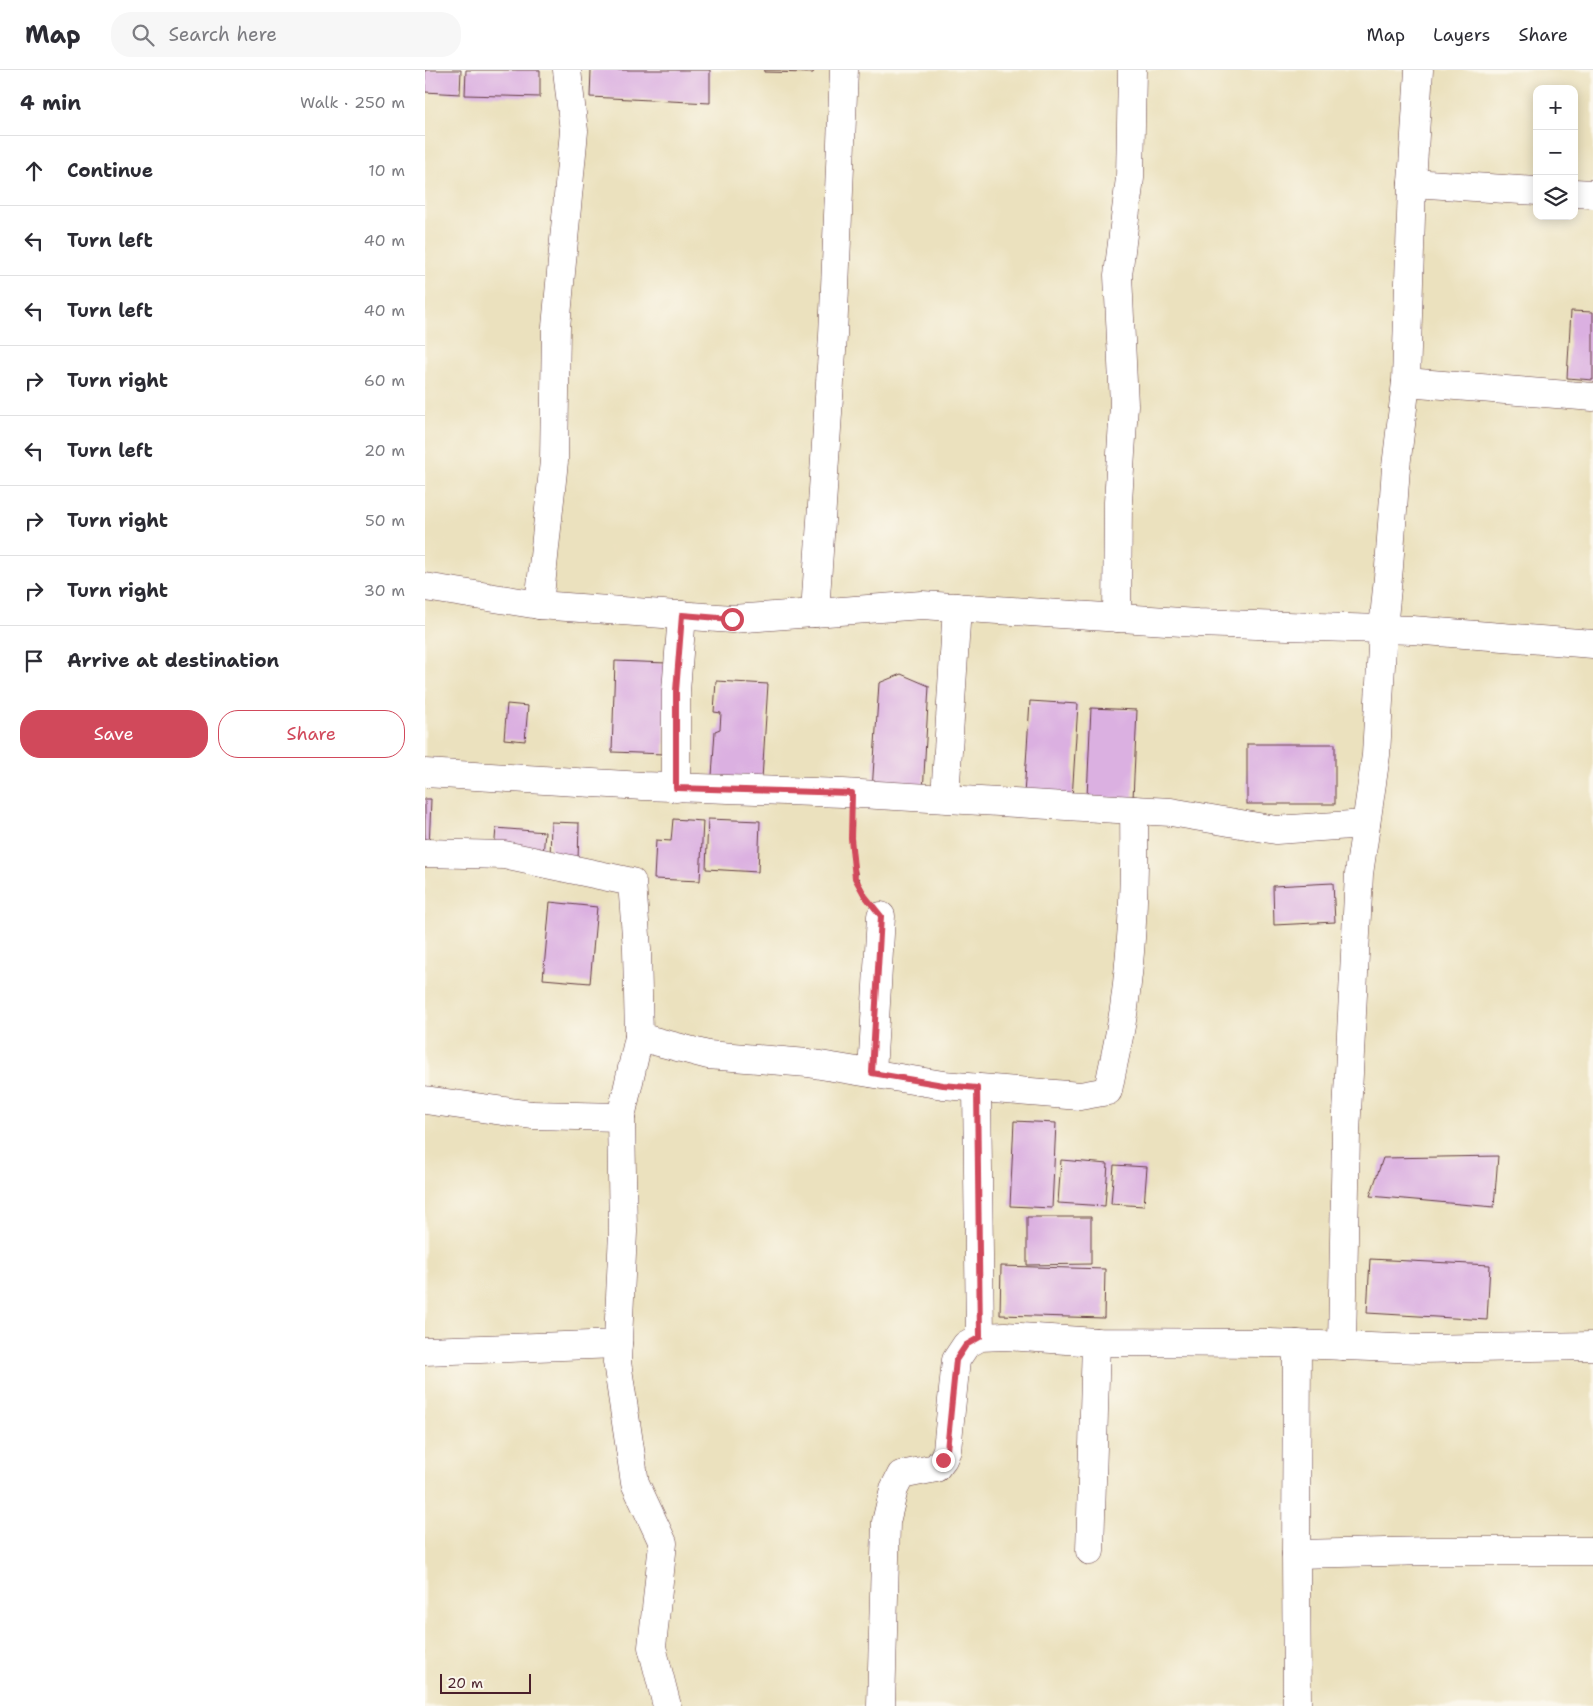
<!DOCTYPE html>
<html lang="en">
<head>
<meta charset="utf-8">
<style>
  :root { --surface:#fff; --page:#f7f7f7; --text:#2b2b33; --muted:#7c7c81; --line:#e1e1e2; --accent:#d1495b }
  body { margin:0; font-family:"Shantell Sans",sans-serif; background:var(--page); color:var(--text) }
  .controls { position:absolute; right:15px; top:15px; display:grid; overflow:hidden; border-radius:10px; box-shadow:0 2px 12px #0003 }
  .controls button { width:45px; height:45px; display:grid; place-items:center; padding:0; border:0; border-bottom:1px solid var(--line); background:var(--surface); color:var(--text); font:25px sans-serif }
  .scale { position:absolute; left:15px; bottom:12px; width:91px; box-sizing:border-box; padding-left:5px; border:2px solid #4a1f2b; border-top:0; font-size:14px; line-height:18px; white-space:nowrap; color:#4a1f2b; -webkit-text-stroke:4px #fbf7ec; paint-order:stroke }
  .stop { position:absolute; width:15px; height:15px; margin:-11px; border:4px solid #d1495b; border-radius:50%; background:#fff }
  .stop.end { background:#d1495b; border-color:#fff; box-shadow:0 1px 5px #0008 }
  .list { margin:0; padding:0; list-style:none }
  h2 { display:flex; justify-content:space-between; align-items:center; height:65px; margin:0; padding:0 20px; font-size:21px }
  h2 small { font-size:16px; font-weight:400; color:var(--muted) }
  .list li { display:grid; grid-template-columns:32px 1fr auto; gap:15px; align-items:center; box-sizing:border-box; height:70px; padding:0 20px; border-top:1px solid var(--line) }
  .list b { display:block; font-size:19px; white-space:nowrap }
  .list em { font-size:16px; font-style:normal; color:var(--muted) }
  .actions { display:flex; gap:10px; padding:15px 20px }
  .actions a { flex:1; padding:11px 0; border:1px solid var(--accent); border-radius:20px; text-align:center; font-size:18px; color:var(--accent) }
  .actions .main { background:var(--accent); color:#fff }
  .icon { flex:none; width:28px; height:28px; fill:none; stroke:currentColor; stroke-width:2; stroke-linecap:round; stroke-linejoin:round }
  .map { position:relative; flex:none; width:1168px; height:1636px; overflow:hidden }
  header { display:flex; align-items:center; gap:30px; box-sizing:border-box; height:70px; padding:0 25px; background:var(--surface); border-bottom:1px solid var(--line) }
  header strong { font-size:24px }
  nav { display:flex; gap:28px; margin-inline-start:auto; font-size:18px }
  .search { width:350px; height:45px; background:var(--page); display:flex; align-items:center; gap:12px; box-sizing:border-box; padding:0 18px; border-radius:20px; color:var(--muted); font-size:19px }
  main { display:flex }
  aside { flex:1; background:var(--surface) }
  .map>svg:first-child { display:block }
  .building { fill:#dbb0e1 }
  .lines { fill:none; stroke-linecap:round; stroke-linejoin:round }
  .street-casing { stroke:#623c41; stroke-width:29 }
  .path { stroke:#623c41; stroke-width:3; stroke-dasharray:4 4; stroke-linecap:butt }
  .street { stroke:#fff; stroke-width:28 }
  .route { stroke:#d1495b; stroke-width:6 }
</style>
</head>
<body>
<header>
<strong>Map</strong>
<div class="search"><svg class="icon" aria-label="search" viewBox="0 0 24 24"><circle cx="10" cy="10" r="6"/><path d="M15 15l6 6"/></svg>Search here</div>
<nav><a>Map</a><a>Layers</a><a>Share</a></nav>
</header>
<main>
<aside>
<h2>4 min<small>Walk · 250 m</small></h2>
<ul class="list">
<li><svg class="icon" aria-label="ahead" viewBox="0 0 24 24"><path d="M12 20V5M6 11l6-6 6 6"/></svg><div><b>Continue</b></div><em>10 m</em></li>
<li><svg class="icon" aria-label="left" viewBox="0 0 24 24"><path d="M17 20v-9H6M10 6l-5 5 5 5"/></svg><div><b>Turn left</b></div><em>40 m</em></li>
<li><svg class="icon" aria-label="left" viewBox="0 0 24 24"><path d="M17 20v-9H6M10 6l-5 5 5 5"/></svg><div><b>Turn left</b></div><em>40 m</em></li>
<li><svg class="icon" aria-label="right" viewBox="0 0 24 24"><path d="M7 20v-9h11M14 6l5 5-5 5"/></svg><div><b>Turn right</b></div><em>60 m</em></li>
<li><svg class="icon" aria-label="left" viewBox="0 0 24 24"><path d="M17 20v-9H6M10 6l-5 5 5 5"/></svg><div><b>Turn left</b></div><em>20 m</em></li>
<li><svg class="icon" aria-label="right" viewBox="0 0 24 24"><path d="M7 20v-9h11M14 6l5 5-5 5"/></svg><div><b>Turn right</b></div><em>50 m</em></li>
<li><svg class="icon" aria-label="right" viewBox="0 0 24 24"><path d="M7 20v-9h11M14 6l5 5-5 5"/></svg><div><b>Turn right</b></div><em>30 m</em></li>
<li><svg class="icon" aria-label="arrive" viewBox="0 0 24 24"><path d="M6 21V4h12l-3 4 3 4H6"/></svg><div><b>Arrive at destination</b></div></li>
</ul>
<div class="actions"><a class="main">Save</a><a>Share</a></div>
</aside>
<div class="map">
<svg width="1168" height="1636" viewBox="0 0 1168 1636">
  <rect width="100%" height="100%" fill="#fbf7ec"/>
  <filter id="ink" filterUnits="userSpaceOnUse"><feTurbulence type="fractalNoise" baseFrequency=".02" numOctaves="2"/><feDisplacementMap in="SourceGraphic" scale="10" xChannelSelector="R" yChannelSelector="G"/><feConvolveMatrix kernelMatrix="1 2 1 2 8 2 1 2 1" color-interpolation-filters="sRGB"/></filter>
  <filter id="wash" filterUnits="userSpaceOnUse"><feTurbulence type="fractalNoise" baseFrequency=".0096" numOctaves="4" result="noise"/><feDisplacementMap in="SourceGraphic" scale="20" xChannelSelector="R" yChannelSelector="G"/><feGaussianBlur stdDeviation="1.12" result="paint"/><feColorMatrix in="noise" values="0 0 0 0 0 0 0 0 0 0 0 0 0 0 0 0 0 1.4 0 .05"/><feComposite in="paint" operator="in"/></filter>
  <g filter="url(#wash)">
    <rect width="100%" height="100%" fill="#ebe1be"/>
    <g id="blocks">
      <g class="building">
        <polygon points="0,0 36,0 35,24 0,22"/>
        <polygon points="41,0 115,0 115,27 40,25"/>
        <polygon points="166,0 285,0 285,33 165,27"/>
        <polygon points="339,0 389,0 388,3 339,2"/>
        <polygon points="1146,241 1168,242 1168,310 1142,308"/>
        <polygon points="190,591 242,593 239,684 187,682"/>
        <polygon points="476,604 504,616 498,723 447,721 454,613"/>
        <polygon points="291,611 343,614 337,709 287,706 290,661 295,659 296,643 289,642"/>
        <polygon points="605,631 653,634 647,729 599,725"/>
        <polygon points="82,634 103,636 100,671 79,669"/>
        <polygon points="666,638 712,640 708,729 662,727"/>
        <rect x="822" y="674" width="88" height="60"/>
        <polygon points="0,729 6,729 4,779 0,779"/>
        <polygon points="248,749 278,751 275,811 229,809 231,770 246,771"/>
        <polygon points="283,749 335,751 333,802 281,799"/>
        <polygon points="126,752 154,753 153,791 125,791"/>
        <polygon points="71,758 120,762 118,785 69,781"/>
        <polygon points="908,813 910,852 849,855 848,816"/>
        <polygon points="125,832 172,837 165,913 118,909"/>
        <polygon points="589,1051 631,1053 627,1138 585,1136"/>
        <polygon points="1073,1086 1069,1137 945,1126 958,1088"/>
        <polygon points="636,1090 683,1094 680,1136 633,1133"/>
        <polygon points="689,1095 722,1097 719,1136 686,1134"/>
        <polygon points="602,1147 666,1147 666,1194 602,1195"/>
        <polygon points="945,1189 1065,1195 1062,1250 942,1243"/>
        <polygon points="576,1196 680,1199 679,1248 575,1245"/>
      </g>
    </g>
  </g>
  <g filter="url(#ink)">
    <use href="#blocks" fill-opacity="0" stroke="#623c41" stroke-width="1"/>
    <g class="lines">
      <g class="street-casing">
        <g id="street">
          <polyline points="987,113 1112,121"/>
          <polyline points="1149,123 1168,124"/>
          <polyline points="981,312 987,113 994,0"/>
          <polyline points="0,517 114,535 307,549 497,535 772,553 987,560 1168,574"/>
          <polyline points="114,535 129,391 131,257 149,61 142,0"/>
          <polyline points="390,543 408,266 419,0"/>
          <polyline points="692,548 693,432 699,335 693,205 705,108 707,0"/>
          <polyline points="0,703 218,716 418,723 709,740 746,742 851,760 941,754"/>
          <polyline points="251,718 251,621 257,545"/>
          <polyline points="520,728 532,537"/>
          <path d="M0 783 79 785 207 812 212 879 214 967 283 985 383 993 518 1015 655 1026 683 1021C688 994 695 966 699 938 708 873 710 806 709 740"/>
          <polyline points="447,1003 456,846"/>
          <polyline points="552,1018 555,1267"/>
          <polyline points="0,1030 107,1045 196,1047 198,1162 192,1292 210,1413 238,1473 227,1577 242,1636"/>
          <polyline points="196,1047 214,967"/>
          <polyline points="917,1276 921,1063 934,804 951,685 958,559 964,497 971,397 981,312 1168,327"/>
          <polyline points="0,1281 193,1274"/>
          <polyline points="665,1481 671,1272"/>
          <polyline points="871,1484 1005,1481 1168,1481"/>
          <polyline points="456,1636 461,1452 469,1419 476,1405 511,1398 518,1389 522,1380 531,1290 541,1275 555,1267 580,1266 671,1272 845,1273 995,1279 1168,1276"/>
          <polyline points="872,1636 871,1484 872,1274"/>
        </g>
      </g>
      <path class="path" d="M427 753C425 778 428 802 439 825"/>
      <use href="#street" class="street"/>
    </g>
  </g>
  <g class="lines" filter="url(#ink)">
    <polyline class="route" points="307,549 257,545 251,621 251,718 427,723 426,768 430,808 440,826 456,846 447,1003 518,1015 552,1018 555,1267 541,1275 531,1290 522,1380 518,1390"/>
  </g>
</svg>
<div class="controls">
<button>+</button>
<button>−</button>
<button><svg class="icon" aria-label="layers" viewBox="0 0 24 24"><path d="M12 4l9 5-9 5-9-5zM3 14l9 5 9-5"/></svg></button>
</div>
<div class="scale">20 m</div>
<div class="stop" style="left:307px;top:549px"></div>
<div class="stop end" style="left:518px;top:1390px"></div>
</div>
</main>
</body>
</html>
